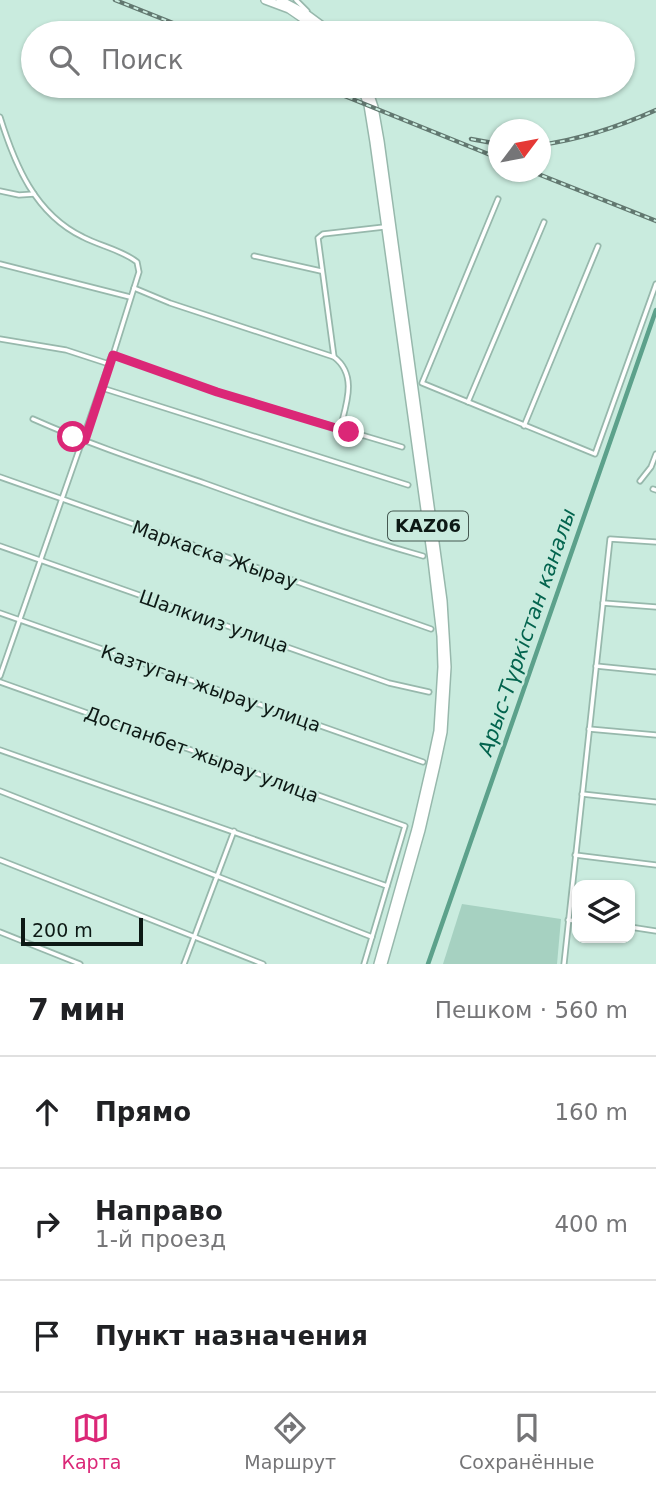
<!DOCTYPE html>
<html lang="ru">
<head>
<meta charset="utf-8">
<style>
  :root { --surface:#fff; --page:#f2f2f2; --text:#202124; --muted:#757577; --line:#e0e0e0; --accent:#db2777 }
  body { margin:0; font-family:"DejaVu Sans",sans-serif; background:var(--page); color:var(--text) }
  .controls { position:absolute; right:21px; bottom:21px; display:grid; overflow:hidden; border-radius:14px; box-shadow:0 2px 5px #0004 }
  .controls button { width:63px; height:63px; display:grid; place-items:center; padding:0; border:0; border-bottom:2px solid var(--line); background:var(--surface); color:var(--text); font:35px sans-serif }
  .compass { position:absolute; left:488px; top:119px; width:63px; height:63px; border-radius:50%; background:var(--surface); box-shadow:0 2px 5px #0004; rotate:58deg }
  .scale { position:absolute; left:21px; bottom:18px; width:122px; box-sizing:border-box; padding-left:7px; border:4px solid #0d1915; border-top:0; font-size:19px; line-height:24px; white-space:nowrap; color:#0d1915; -webkit-text-stroke:5px #c9ebde; paint-order:stroke }
  .stop { position:absolute; width:21px; height:21px; margin:-16px; border:5px solid #db2777; border-radius:50%; background:#fff }
  .stop.end { background:#db2777; border-color:#fff; box-shadow:0 2px 7px #0008 }
  .list { margin:0; padding:0; list-style:none }
  h2 { display:flex; justify-content:space-between; align-items:center; height:91px; margin:0; padding:0 28px; font-size:30px }
  h2 small { font-size:23px; font-weight:400; color:var(--muted) }
  .list li { display:grid; grid-template-columns:46px 1fr auto; gap:21px; align-items:center; box-sizing:border-box; height:112px; padding:0 28px; border-top:2px solid var(--line) }
  .list b { display:block; font-size:26px; white-space:nowrap }
  .list p { margin:0; font-size:23px; white-space:nowrap; color:var(--muted) }
  .list em { font-size:23px; font-style:normal; color:var(--muted) }
  .icon { flex:none; width:38px; height:38px; fill:none; stroke:currentColor; stroke-width:2; stroke-linecap:round; stroke-linejoin:round }
  .map { position:relative; flex:none; width:656px; height:964px; overflow:hidden }
  .search { position:absolute; background:var(--surface); box-shadow:0 2px 5px #0004; left:21px; right:21px; top:21px; height:77px; display:flex; align-items:center; gap:18px; box-sizing:border-box; padding:0 24px; border-radius:38px; color:var(--muted); font-size:26px }
  .sheet { height:427px; background:var(--surface) }
  nav { display:flex; justify-content:space-around; align-items:center; box-sizing:border-box; height:98px; border-top:2px solid var(--line); background:var(--surface); font-size:19px; color:var(--muted) }
  nav a { display:grid; justify-items:center; gap:4px }
  nav .on { color:var(--accent) }
  .map>svg:first-child { display:block }
  .green { fill:#a6d1c1 }
  .lines { fill:none; stroke-linecap:round; stroke-linejoin:round }
  .canal { stroke:#5ca18b; stroke-width:4.5 }
  .street-casing { stroke:#97b8ac; stroke-width:7 }
  .secondary-casing { stroke:#97b8ac; stroke-width:9 }
  .highway-casing { stroke:#97b8ac; stroke-width:10 }
  .street { stroke:#fff; stroke-width:3.5 }
  .secondary { stroke:#fff; stroke-width:5 }
  .highway { stroke:#fff; stroke-width:7 }
  .rail-casing { stroke:#627870; stroke-width:4.5 }
  .rail { stroke:#c9ebde; stroke-width:2; stroke-dasharray:5; stroke-linecap:butt }
  .route { stroke:#db2777; stroke-width:9 }
  .labels { text-anchor:middle; stroke-width:5; stroke-linejoin:round; paint-order:stroke }
  .shield { fill:#c9ebde; stroke:#455851; stroke-width:2 }
  .shield-label { font-size:18px; font-weight:bold; fill:#0d1915 }
  .street-label { font-size:19px; fill:#0d1915; stroke:#c9ebde }
  .water-label { font-size:21px; font-style:italic; fill:#03644e; stroke:#c9ebde }
</style>
</head>
<body>
<div class="map">
<svg width="656" height="964" viewBox="0 0 656 964">
  <rect width="100%" height="100%" fill="#c9ebde"/>
  <polygon class="green" points="462,904 561,919 557,964 443,964"/>
  <g class="lines">
    <polyline class="canal" points="428,964 656,310"/>
    <g class="street-casing">
      <g id="street">
        <polyline points="296,0 307,11"/>
        <path d="M0 117C15 165 35 214 83 237 100 246 122 250 137 262L139 272 113 355 217 392 402 447"/>
        <polyline points="0,191 19,195 34,194"/>
        <polyline points="498,199 422,383 595,454 656,284"/>
        <polyline points="254,256 321,271"/>
        <polyline points="0,264 130,297"/>
        <polyline points="134,288 170,303 334,357 318,238 323,234 384,227"/>
        <polyline points="0,339 66,350 109,364 0,676"/>
        <path d="M334 357C358 375 346 405 340 429"/>
        <polyline points="102,388 408,485"/>
        <polyline points="468,402 544,222"/>
        <path d="M33 419C89 444 146 463 204 483 276 509 348 535 423 556"/>
        <polyline points="524,426 598,246"/>
        <polyline points="0,477 431,629"/>
        <polyline points="640,481 651,467 656,454"/>
        <polyline points="653,489 656,490"/>
        <polyline points="0,546 389,683 429,692"/>
        <polyline points="603,603 656,607"/>
        <polyline points="0,613 423,762"/>
        <polyline points="596,666 656,672"/>
        <polyline points="0,682 405,826 364,964"/>
        <polyline points="589,729 656,735"/>
        <polyline points="0,750 387,886"/>
        <polyline points="0,791 372,937"/>
        <polyline points="582,794 656,802"/>
        <polyline points="575,855 656,865"/>
        <polyline points="0,860 263,964"/>
        <polyline points="568,920 577,921"/>
        <polyline points="630,927 656,931"/>
        <polyline points="0,932 80,964"/>
        <polyline points="184,964 234,831"/>
        <polyline points="564,964 610,539 656,542"/>
      </g>
    </g>
    <g class="secondary-casing">
      <polyline id="secondary" points="109,364 113,355"/>
    </g>
    <g class="highway-casing">
      <g id="highway">
        <polyline points="265,0 289,9 324,33"/>
        <polyline points="280,0 305,13 332,33"/>
        <polyline points="361,86 368,105 374,142 432,560 441,636 442,667 438,731 431,764 416,829 378,964"/>
        <polyline points="367,86 374,107 380,141 443,601 447,667 443,732 436,765 421,830 383,964"/>
      </g>
    </g>
    <use href="#street" class="street"/>
    <use href="#secondary" class="secondary"/>
    <use href="#highway" class="highway"/>
    <g class="rail-casing">
      <g id="rail">
        <polyline points="115,0 198,33"/>
        <polyline points="320,86 498,158"/>
        <polyline points="471,139 498,144"/>
        <path d="M540 145C582 139 618 127 656 110"/>
        <polyline points="533,172 656,221"/>
      </g>
    </g>
    <use href="#rail" class="rail"/>
  </g>
  <g class="lines">
    <polyline class="route" points="73,437 85,440 113,355 217,392 349,432"/>
  </g>
  <g class="labels">
    <rect class="shield" x="388" y="511.5" width="80" height="29" rx="5"/>
    <g class="shield-label">
      <text x="428" y="532">KАZ06</text>
    </g>
    <g class="street-label">
      <text transform="translate(215 554) rotate(19)" y="7">Маркаска Жырау</text>
      <text transform="translate(214 621) rotate(19)" y="7">Шалкииз улица</text>
      <text transform="translate(211 688) rotate(19)" y="7">Казтуган жырау улица</text>
      <text transform="translate(202 754) rotate(20)" y="7">Доспанбет жырау улица</text>
    </g>
    <g class="water-label">
      <text transform="translate(527 632) rotate(-71)" y="7">Арыс-Түркістан каналы</text>
    </g>
  </g>
</svg>
<div class="controls">
<button><svg class="icon" aria-label="layers" viewBox="0 0 24 24"><path d="M12 4l9 5-9 5-9-5zM3 14l9 5 9-5"/></svg></button>
</div>
<svg class="compass" viewBox="-18 -18 36 36"><path d="M0-13l5 13h-10z" fill="#e53935"/><path d="M0 13l5-13h-10z" fill="#757577"/></svg>
<div class="scale">200 m</div>
<div class="stop" style="left:73px;top:437px"></div>
<div class="stop end" style="left:349px;top:432px"></div>
<div class="search"><svg class="icon" aria-label="search" viewBox="0 0 24 24"><circle cx="10" cy="10" r="6"/><path d="M15 15l6 6"/></svg>Поиск</div>
</div>
<section class="sheet">
<h2>7 мин<small>Пешком · 560 m</small></h2>
<ul class="list">
<li><svg class="icon" aria-label="ahead" viewBox="0 0 24 24"><path d="M12 20V5M6 11l6-6 6 6"/></svg><div><b>Прямо</b></div><em>160 m</em></li>
<li><svg class="icon" aria-label="right" viewBox="0 0 24 24"><path d="M7 20v-9h11M14 6l5 5-5 5"/></svg><div><b>Направо</b><p>1-й проезд</p></div><em>400 m</em></li>
<li><svg class="icon" aria-label="arrive" viewBox="0 0 24 24"><path d="M6 21V4h12l-3 4 3 4H6"/></svg><div><b>Пункт назначения</b></div></li>
</ul>
</section>
<nav>
<a class="on"><svg class="icon" aria-label="map" viewBox="0 0 24 24"><path d="M3 6l6-2 6 2 6-2v14l-6 2-6-2-6 2zM9 4v14M15 6v14"/></svg>Карта</a>
<a><svg class="icon" aria-label="directions" viewBox="0 0 24 24"><path d="M12 3l9 9-9 9-9-9zM9 14v-3h6M13 9l2 2-2 2"/></svg>Маршрут</a>
<a><svg class="icon" aria-label="saved" viewBox="0 0 24 24"><path d="M7 4h10v16l-5-4-5 4z"/></svg>Сохранённые</a>
</nav>
</body>
</html>
